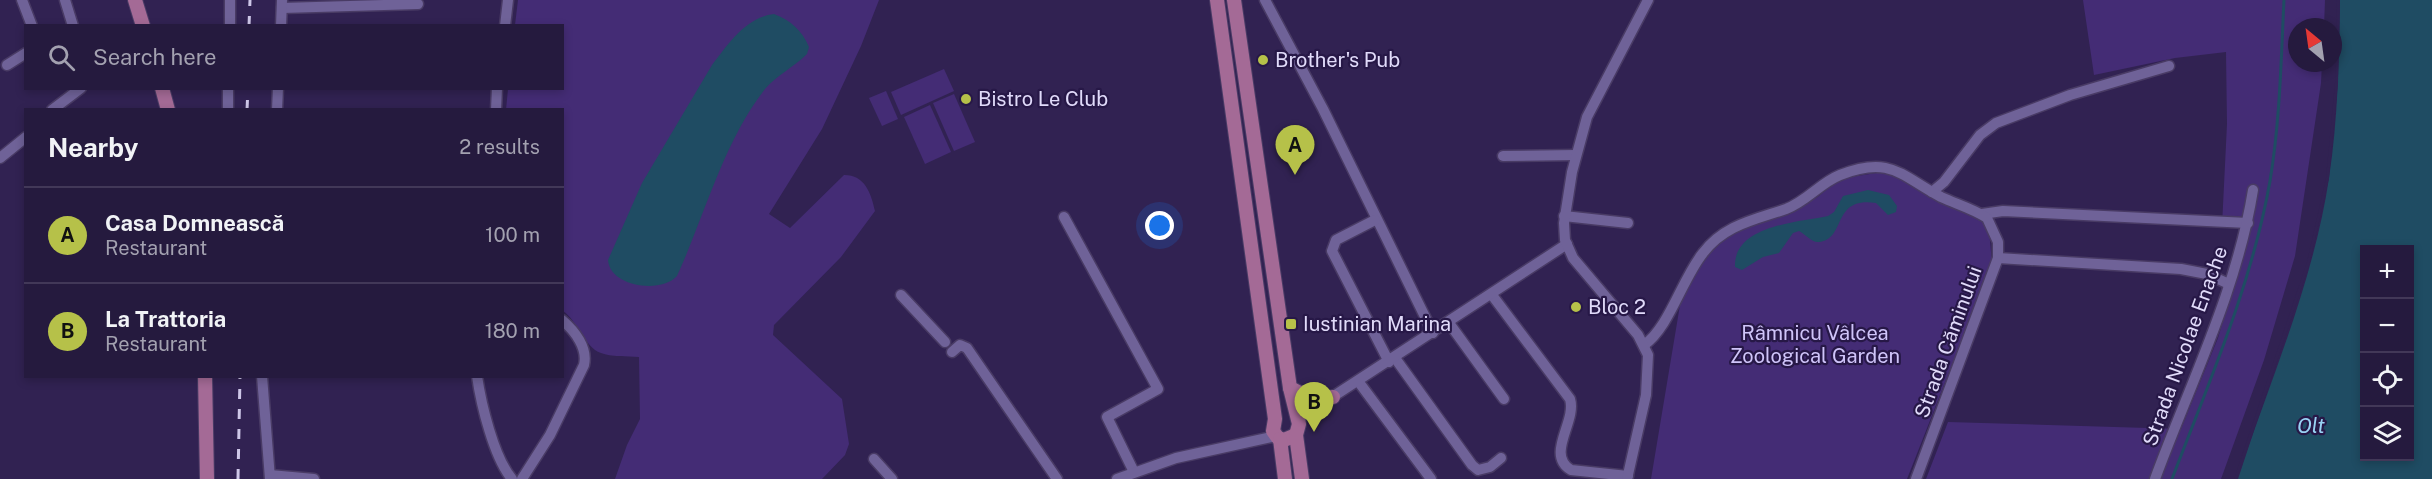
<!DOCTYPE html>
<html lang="en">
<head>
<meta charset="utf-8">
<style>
  :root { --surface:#251a3e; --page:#312749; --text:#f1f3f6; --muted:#a3a1b0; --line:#423858; --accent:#b6c149 }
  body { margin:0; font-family:"Public Sans",sans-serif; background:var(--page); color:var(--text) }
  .controls { position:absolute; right:18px; bottom:18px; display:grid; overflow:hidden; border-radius:0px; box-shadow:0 3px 9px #0003 }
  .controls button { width:54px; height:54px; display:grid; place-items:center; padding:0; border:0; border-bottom:2px solid var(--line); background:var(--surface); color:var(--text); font:30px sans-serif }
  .compass { position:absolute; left:2288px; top:18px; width:54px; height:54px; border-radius:50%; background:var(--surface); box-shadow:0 3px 9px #0003; rotate:331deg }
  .you { position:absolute; left:1160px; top:226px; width:21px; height:21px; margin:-15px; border:4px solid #fff; border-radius:50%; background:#1a73e8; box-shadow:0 0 0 9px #1a73e833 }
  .badge { display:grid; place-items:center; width:39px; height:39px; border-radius:50%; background:var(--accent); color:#111; font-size:20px; font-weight:700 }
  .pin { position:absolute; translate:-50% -50px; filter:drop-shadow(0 2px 3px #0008) }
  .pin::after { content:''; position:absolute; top:32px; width:21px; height:18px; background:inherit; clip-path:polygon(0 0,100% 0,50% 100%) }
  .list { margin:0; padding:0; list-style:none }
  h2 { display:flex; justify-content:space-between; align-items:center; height:78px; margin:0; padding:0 24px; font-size:26px }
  h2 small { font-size:20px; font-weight:400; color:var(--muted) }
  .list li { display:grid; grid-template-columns:39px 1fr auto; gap:18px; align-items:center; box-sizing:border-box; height:96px; padding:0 24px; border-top:2px solid var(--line) }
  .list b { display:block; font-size:22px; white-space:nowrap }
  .list p { margin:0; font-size:20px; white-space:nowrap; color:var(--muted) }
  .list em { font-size:20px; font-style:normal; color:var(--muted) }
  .icon { flex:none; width:33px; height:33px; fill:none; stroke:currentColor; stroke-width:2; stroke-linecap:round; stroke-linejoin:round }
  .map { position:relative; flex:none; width:2432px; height:479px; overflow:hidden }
  .search { position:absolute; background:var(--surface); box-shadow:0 3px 9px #0003; left:24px; top:24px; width:540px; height:66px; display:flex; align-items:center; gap:15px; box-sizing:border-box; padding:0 21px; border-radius:0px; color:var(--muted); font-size:22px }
  .panel { position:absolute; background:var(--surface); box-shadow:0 3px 9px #0003; left:24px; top:108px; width:540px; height:270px; border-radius:0px }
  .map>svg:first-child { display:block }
  .green { fill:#442c75 }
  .water { fill:#1f4c63; fill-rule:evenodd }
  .pier { fill:#312252 }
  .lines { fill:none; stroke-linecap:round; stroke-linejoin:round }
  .stream { stroke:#1f4c63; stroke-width:3 }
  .minor-casing { stroke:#493b65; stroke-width:13 }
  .major-casing { stroke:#493b65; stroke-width:16 }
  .minor { stroke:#6f6298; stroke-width:10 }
  .major { stroke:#a46a96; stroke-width:14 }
  .rail { stroke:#cec7e8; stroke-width:3; stroke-dasharray:10 10; stroke-linecap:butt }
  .poi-dot { fill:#b6c149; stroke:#271847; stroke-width:2 }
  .labels { text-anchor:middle; stroke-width:4.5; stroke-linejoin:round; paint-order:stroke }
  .poi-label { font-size:20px; fill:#e1dbfa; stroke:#271847; text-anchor:start }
  .park-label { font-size:20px; fill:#cfc4f9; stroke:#271847 }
  .street-label { font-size:20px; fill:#e1dbfa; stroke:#271847 }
  .water-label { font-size:21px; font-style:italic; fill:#98d2f3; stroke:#271847 }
</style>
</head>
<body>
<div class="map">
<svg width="2432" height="479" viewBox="0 0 2432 479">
  <rect width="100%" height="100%" fill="#312252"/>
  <g class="green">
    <path d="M518 0H879L861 46 822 129 769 214 790 228 844 175C865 175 871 193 875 211L841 257 774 325 773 335 842 399 849 444 845 455 822 479H615L627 445 640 419 639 357C627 356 611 357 601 353 584 347 578 321 563 311L562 110H506L508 89 562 88V26L515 25Z"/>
    <polygon points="2083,0 2325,0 2324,27 2297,27 2297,63 2322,63 2321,83 2295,256 2264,360 2221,479 1926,479 1948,422 2181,429 2218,338 2251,227 2222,226 2227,124 2226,52 2175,58 2094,75"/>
    <polygon points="944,69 954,91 901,115 891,92"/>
    <polygon points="886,91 898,119 882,126 869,98"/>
    <polygon points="954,94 975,142 954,151 933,103"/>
    <polygon points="930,105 951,152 925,164 904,117"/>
    <polygon points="1889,171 1981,221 1989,230 1992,263 1907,479 1651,479 1681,299 1697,266 1728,234 1789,214 1819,196 1838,179"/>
  </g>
  <g class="water">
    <path d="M2340 0H2432V479H2237C2270 382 2314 280 2329 178 2338 119 2339 59 2340 0ZM2364 249H2410V456H2364Z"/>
    <path d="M774 14C790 20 802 30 809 47L807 54C794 67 777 75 765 89 723 143 705 215 677 276 661 294 610 287 608 260L642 183 712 65C728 44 746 17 774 14Z"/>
    <path d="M1868 190 1889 195 1897 206 1896 212 1888 215 1876 203C1831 196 1847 239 1819 242 1812 243 1805 234 1799 231L1793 233 1779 253 1763 257 1742 270 1735 267C1733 225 1800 222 1828 216L1834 212 1843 196Z"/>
  </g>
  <polygon class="pier" points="2337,0 2340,0 2338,83 2329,178 2310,262 2238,479 2234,479 2307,262 2326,178 2335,83"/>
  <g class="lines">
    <path class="stream" d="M2172 479C2209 382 2252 284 2270 181 2280 121 2281 61 2284 0"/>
    <g class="minor-casing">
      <g id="minor">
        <polyline points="22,0 32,26"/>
        <polyline points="65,0 73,26"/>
        <polyline points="1265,0 1323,109 1433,333"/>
        <polyline points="282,8 418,4"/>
        <polyline points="230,26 230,0"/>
        <polyline points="281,26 282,0"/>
        <polyline points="505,26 508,0"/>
        <polyline points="7,65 26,53"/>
        <polyline points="52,110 81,88"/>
        <polyline points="228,110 228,88"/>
        <polyline points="277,110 278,88"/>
        <polyline points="496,110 497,88"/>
        <polyline points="1503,156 1576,155"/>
        <polyline points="0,158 26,137"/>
        <polyline points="1932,192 1944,182 1980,135 1996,123 2070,95 2169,66"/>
        <polyline points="1982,214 2003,211 2248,223"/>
        <polyline points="1564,216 1628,223"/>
        <polyline points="1064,217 1158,389 1107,417 1134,472"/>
        <polyline points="1375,220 1336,240 1332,251 1389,362"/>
        <polyline points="1998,258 2181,269 2207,274 2229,284"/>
        <polyline points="901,295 945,342"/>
        <path d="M1492 295 1570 399C1577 422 1545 454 1571 470L1628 476"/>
        <polyline points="1449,323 1504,399"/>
        <path d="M1644 345C1669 328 1682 279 1703 253 1724 225 1754 220 1786 209 1807 201 1820 183 1840 175 1891 155 1901 176 1941 197 1956 204 1974 209 1987 218L1998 242V258L1916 479"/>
        <polyline points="952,352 960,345 967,348 1057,479"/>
        <polyline points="1395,358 1472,465 1478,470 1490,467 1501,458"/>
        <polyline points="262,376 270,479"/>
        <path d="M477 376C481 404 494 458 512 479"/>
        <polyline points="1358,381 1431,479"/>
        <polyline points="1297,420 1567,244"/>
        <polyline points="874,459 892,479"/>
        <polyline points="270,475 314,479"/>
        <path d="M522 479 550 435 584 365C588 348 575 331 562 320"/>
        <polyline points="1117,479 1176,458 1276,436"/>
        <polyline points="1627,479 1646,395 1648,355 1638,335 1573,258 1565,240 1564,223 1572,172 1587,117 1648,0"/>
        <path d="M2155 479C2190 384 2237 290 2253 190"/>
      </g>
    </g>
    <g class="major-casing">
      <g id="major">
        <polyline points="135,0 143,26"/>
        <polyline points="1217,0 1275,419 1273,431 1278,438 1284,440 1296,435"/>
        <polyline points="1234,0 1290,388 1299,424 1296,435 1302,479"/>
        <polyline points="162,88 168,110"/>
        <polyline points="205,376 207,479"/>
        <polyline points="1290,388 1312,399 1333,397"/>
        <polyline points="1280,439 1285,479"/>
      </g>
    </g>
    <use href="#minor" class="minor"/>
    <use href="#major" class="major"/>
    <g class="rail">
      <polyline points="249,26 250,0"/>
      <polyline points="247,110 248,88"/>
      <polyline points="238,479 240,376"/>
    </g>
  </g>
  <g class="poi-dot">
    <circle cx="1263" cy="60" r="6"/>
    <circle cx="966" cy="99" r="6"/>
    <circle cx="1576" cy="307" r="6"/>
    <rect x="1285" y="318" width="12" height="12" rx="3"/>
  </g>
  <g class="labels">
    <g class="poi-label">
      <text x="1275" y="67">Brother's Pub</text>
      <text x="978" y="106">Bistro Le Club</text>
      <text x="1588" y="314">Bloc 2</text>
      <text x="1303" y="331">Iustinian Marina</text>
    </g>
    <g class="park-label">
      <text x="1815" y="340">Râmnicu Vâlcea<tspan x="1815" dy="23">Zoological Garden</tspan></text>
    </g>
    <g class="street-label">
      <text transform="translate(1948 342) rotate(-70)" y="7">Strada Căminului</text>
      <text transform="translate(2185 346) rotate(-70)" y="7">Strada Nicolae Enache</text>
    </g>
    <g class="water-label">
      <text x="2311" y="433">Olt</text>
    </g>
  </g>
</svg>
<div class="controls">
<button>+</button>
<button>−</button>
<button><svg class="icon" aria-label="locate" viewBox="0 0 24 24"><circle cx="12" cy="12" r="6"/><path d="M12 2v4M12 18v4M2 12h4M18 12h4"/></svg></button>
<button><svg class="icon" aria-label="layers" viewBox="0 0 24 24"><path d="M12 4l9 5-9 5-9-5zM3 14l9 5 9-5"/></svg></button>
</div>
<svg class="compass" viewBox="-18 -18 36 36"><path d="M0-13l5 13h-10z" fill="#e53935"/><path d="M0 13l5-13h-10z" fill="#a3a1b0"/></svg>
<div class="you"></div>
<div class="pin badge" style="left:1295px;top:175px">A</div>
<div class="pin badge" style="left:1314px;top:432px">B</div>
<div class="search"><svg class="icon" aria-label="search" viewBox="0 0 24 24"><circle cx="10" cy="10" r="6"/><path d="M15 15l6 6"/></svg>Search here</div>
<section class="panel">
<h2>Nearby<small>2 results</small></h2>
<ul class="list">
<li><span class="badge">A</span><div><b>Casa Domnească</b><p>Restaurant</p></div><em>100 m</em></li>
<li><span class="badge">B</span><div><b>La Trattoria</b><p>Restaurant</p></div><em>180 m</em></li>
</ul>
</section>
</div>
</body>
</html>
